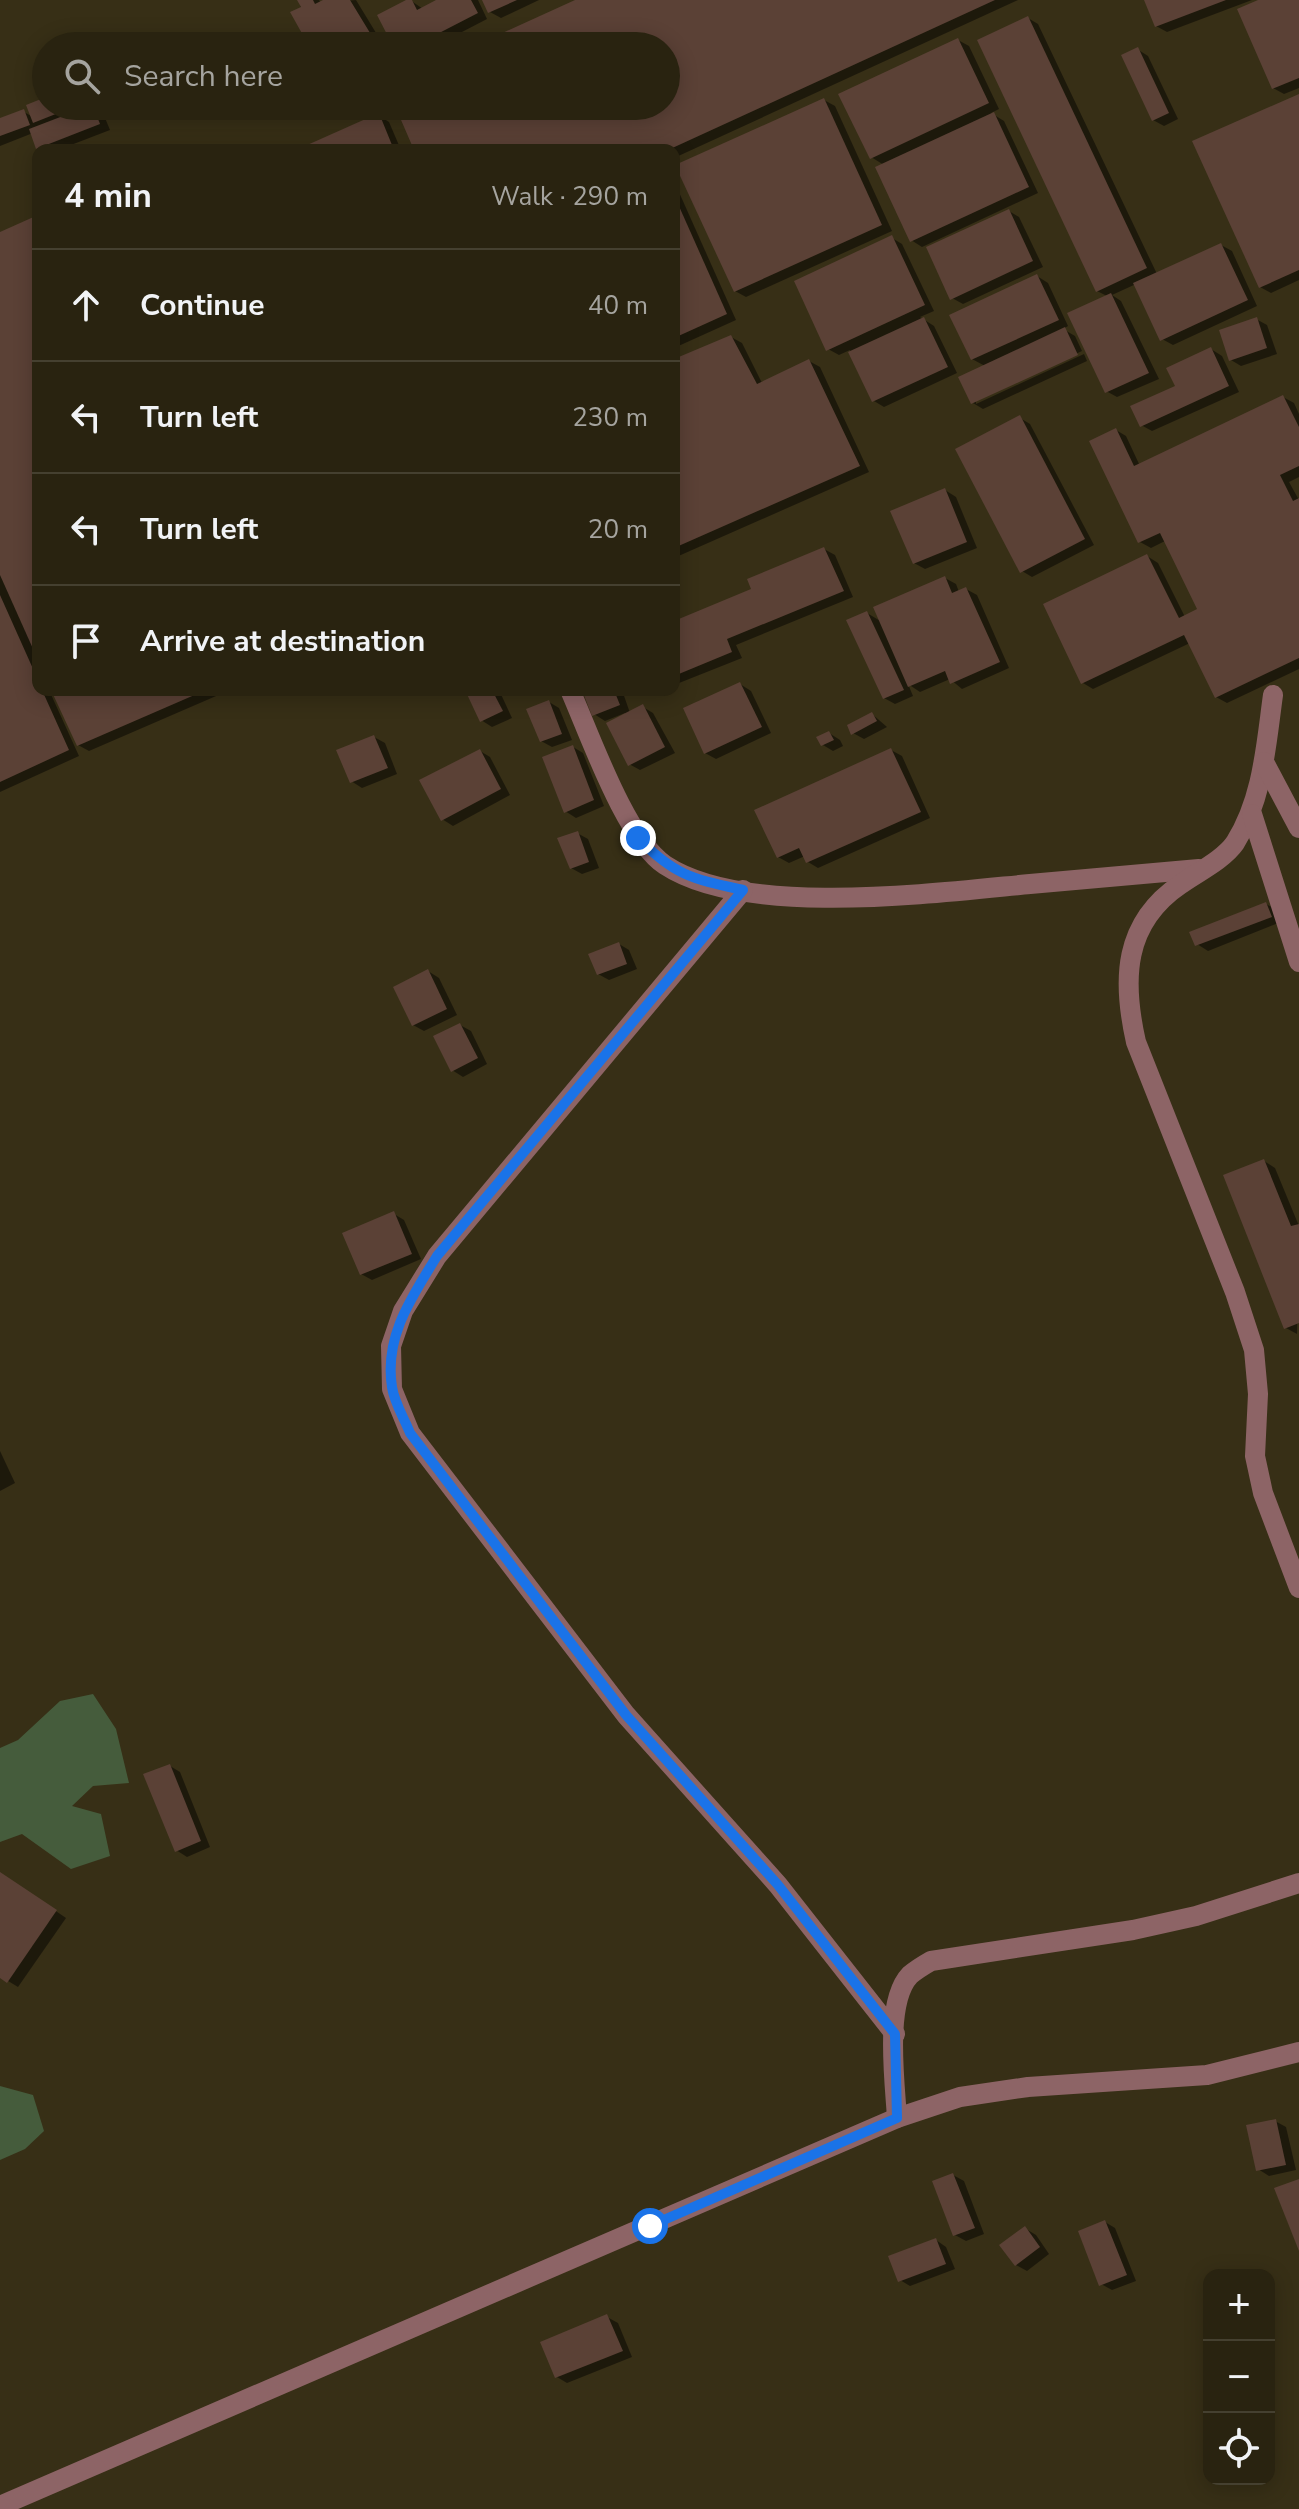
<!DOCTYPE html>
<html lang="en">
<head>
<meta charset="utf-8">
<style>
  :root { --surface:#292310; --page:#352f1e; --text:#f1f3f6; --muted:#a5a49f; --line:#454030 }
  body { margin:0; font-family:"Nunito Sans",sans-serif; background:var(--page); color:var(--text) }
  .controls { position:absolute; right:24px; bottom:24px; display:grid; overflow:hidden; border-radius:16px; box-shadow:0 4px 20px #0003 }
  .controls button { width:72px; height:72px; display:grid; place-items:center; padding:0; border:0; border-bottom:2px solid var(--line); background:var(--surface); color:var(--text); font:40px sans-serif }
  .stop { position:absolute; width:24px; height:24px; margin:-18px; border:6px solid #1a73e8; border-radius:50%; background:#fff }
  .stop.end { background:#1a73e8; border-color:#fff; box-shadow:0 2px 8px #0008 }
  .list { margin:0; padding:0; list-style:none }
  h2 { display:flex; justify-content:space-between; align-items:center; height:104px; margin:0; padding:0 32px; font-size:34px }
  h2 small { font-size:26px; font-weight:400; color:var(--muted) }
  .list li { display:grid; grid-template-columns:52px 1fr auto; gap:24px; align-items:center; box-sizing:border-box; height:112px; padding:0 32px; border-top:2px solid var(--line) }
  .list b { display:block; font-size:30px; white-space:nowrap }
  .list em { font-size:26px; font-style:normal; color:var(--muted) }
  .icon { flex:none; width:44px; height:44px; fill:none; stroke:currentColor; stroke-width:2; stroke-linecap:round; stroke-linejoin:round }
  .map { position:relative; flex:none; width:1299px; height:2509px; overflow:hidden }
  .search { position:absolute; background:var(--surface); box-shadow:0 4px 20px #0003; left:32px; top:32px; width:648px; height:88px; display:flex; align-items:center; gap:20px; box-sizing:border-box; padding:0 28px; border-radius:44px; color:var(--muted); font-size:30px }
  .panel { position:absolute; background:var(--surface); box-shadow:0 4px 20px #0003; left:32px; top:144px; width:648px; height:552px; border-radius:16px }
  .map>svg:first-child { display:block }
  .forest { fill:#455c3c }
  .shadow { fill:#0007 }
  .building { fill:#5b4136 }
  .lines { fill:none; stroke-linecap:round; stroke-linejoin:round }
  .minor { stroke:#8d6466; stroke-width:20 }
  .route { stroke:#1a73e8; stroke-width:10 }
</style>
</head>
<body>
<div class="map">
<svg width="1299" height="2509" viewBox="0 0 1299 2509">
  <rect width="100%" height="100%" fill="#372f16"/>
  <g class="forest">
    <polygon points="93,1694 116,1729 129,1783 93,1786 72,1806 101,1814 110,1856 71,1869 22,1834 0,1842 0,1748 18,1740 60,1701"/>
    <polygon points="0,2086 33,2095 44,2131 25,2149 0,2160"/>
  </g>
  <g class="shadow">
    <polygon points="299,0 319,0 321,3 356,0 384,46 311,46"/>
    <polygon points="410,0 423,9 441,0 478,0 487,19 435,46 396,46"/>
    <polygon points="484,0 539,0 501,18 490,12"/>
    <polygon points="579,0 1018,0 674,158 674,150 416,150 398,106 666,106 666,46 479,46"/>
    <polygon points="1146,0 1252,0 1167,32 1156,26"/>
    <polygon points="1263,0 1299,0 1299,88 1284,94 1273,88"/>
    <polygon points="1028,18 1038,24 1157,274 1221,245 1232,251 1257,306 1173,345 1162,339 1136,284 1112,295 1121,301 1159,379 1117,397 1106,391 1107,296 1097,291"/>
    <polygon points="958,40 969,46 999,109 991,113 1004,121 1038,193 922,247 911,240 884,165 871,157"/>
    <polygon points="1137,49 1148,56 1178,119 1164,126 1153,120"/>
    <polygon points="1299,96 1299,280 1271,293 1260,287"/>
    <polygon points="46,99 46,106 99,106 96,108 103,113 110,130 58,150 38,147 33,133 0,146 0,120 24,112 33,117"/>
    <polygon points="824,100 835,106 892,231 746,297 735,291"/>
    <polygon points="378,115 389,122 401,150 301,150"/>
    <polygon points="674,181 736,320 674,348"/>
    <polygon points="1009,211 1019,217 1043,267 963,304 952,298"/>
    <polygon points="38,218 38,690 49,690 79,756 0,792 0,234"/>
    <polygon points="892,238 902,244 934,311 920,317 934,326 957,373 884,407 874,401 850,350 839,355 828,349"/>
    <polygon points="1037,276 1048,283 1068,326 1063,329 1075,336 1082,351 976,400 976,404 1084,354 1087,361 983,409 973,403 985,366 972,359"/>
    <polygon points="1256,319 1267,325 1277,354 1241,366 1231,360"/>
    <polygon points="731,337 742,343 762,383 809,361 820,367 869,472 674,558 674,361"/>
    <polygon points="1211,349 1222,356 1239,392 1152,431 1141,425"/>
    <polygon points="1283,397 1294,403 1299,414 1299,477 1289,482 1299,500 1299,669 1227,703 1216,697 1190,643 1093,689 1083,683 1147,556 1158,563 1185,617 1200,610 1165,541 1151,548 1140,542 1116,430 1126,436 1140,466"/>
    <polygon points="1020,418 1030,424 1094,545 1032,577 1022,571"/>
    <polygon points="945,490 956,497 977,548 925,569 914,563"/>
    <polygon points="824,549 835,555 853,597 736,645 742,658 674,685 674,623 754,590"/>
    <polygon points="945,578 956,584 959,592 966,589 977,595 1009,668 962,689 950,679 920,692 908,684 913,696 895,704 884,698 867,613 882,622"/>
    <polygon points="740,684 751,691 771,733 716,759 705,753"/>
    <polygon points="54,690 230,690 89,751 78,745"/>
    <polygon points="467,690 499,690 512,718 492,727 481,720"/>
    <polygon points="584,690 622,690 630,713 643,707 653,713 675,753 640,770 629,764 625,713 605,721 594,714"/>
    <polygon points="549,702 559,708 572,740 552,747 541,741"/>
    <polygon points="872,714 887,727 864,739 853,733"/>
    <polygon points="829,733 840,740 843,746 833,751 823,745"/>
    <polygon points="374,737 385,743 397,774 362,788 351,781"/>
    <polygon points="573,747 583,753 604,806 576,818 565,811"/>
    <polygon points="891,750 902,756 930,818 818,868 808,862 805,856 789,863 778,857"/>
    <polygon points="480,751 490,757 510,795 453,826 442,819"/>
    <polygon points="577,833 588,839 599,868 582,874 571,868"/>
    <polygon points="1266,904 1277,910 1281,922 1208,951 1197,944"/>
    <polygon points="619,944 629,950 637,969 609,980 598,974"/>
    <polygon points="428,971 439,978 457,1015 424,1031 413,1025"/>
    <polygon points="460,1025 471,1031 487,1064 463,1077 452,1070"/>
    <polygon points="1264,1161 1275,1168 1299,1226 1297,1334 1286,1328"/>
    <polygon points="394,1214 404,1220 421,1259 372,1280 361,1274"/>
    <polygon points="0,1451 15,1483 0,1491"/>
    <polygon points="170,1766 180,1772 210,1847 187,1857 176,1850"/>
    <polygon points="0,1873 66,1918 18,1987 0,1976"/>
    <polygon points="1275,2121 1286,2127 1296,2170 1269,2176 1258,2169"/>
    <polygon points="953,2175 964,2181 984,2234 966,2241 955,2235"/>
    <polygon points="1105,2222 1115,2228 1136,2281 1112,2290 1101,2284"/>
    <polygon points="1026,2229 1036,2235 1049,2254 1027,2271 1016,2265"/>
    <polygon points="936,2240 946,2247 955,2269 910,2286 900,2280"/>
    <polygon points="607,2317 618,2323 632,2357 567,2383 557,2377"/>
  </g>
  <g class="building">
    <polygon points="297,0 313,0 315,4 323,0 350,0 378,46 309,46 290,12 301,7"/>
    <polygon points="406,0 412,0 417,10 436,0 471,0 478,13 414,46 393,46 377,15"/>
    <polygon points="482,0 517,0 488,13"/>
    <polygon points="575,0 995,0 668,150 414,150 395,106 666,106 666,46 474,46"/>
    <polygon points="1144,0 1226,0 1155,27"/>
    <polygon points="1258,0 1299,0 1299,78 1272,89 1237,9"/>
    <polygon points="1028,16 1147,268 1096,292 977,40"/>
    <polygon points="192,37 195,46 169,46"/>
    <polygon points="958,38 989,103 870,159 838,94"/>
    <polygon points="1138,47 1169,113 1152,121 1121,55"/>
    <polygon points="1299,94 1299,270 1259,288 1192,141"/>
    <polygon points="46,97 46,106 76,106 33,123 26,105"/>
    <polygon points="824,98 882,225 734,292 675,165"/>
    <polygon points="89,106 93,106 100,124 36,149 29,129"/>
    <polygon points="24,109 30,125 0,136 0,118"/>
    <polygon points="994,112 1029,187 910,242 875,167"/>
    <polygon points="379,113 394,150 296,150"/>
    <polygon points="674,195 727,314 674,338"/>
    <polygon points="1009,209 1033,261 950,300 926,247"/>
    <polygon points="38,215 38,660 0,575 0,232"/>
    <polygon points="892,235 925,305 826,351 794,281"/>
    <polygon points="1221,243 1248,300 1160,341 1133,283"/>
    <polygon points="1037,274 1059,320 971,360 949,315"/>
    <polygon points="1111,293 1149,373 1105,393 1067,313"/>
    <polygon points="924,317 948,367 872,402 848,352"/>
    <polygon points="1257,317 1267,348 1229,361 1219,330"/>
    <polygon points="1065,327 1078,355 971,404 958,377"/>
    <polygon points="731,335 757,384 809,359 860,466 674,548 674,359"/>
    <polygon points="1211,347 1229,386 1140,427 1130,406 1175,386 1166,368"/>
    <polygon points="1283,395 1299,427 1299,466 1280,475 1293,501 1299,498 1299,658 1215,698 1184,635 1081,684 1043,604 1147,554 1179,618 1197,609 1160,533 1138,543 1089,441 1116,428 1134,466"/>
    <polygon points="1020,415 1085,539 1020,573 955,449"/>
    <polygon points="945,488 967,542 913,564 890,511"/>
    <polygon points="824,547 844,591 727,639 732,652 674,676 674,621 751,589 747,579"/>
    <polygon points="945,576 952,593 966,587 1000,662 950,684 945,671 908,687 873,607"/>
    <polygon points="0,595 38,680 38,690 42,690 69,750 0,782"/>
    <polygon points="867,611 904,690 883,699 846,620"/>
    <polygon points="740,682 762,727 704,754 683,708"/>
    <polygon points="51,690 206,690 77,746"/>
    <polygon points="465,690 492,690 503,711 480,722"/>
    <polygon points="582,690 614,690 620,705 592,716"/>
    <polygon points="549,700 562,734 540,742 526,709"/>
    <polygon points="643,704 665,747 628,766 606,723"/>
    <polygon points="872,712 877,721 851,735 847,725"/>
    <polygon points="829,731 834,740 821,746 816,737"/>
    <polygon points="374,735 388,768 350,783 336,750"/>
    <polygon points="573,745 594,800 564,813 542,757"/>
    <polygon points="891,748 921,812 806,863 799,848 777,858 754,810"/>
    <polygon points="480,749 501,789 441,821 419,780"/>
    <polygon points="578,831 589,862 570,869 557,838"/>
    <polygon points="1266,902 1272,917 1195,946 1189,932"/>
    <polygon points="619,942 627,964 597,975 588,954"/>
    <polygon points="428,969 447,1009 412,1026 393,987"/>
    <polygon points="460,1023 478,1058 451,1072 433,1036"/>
    <polygon points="1264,1159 1291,1226 1299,1224 1299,1323 1284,1329 1223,1175"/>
    <polygon points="394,1211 412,1254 360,1275 342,1233"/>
    <polygon points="170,1764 201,1841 175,1852 143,1774"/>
    <polygon points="0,1872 57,1910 7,1983 0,1978"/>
    <polygon points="1276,2119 1286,2165 1256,2171 1246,2125"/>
    <polygon points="953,2173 975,2228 953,2236 932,2181"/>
    <polygon points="1299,2179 1299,2251 1274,2188"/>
    <polygon points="1105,2220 1127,2275 1099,2286 1078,2231"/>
    <polygon points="1025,2226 1040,2247 1015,2266 999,2245"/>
    <polygon points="936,2238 946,2264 898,2282 888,2256"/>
    <polygon points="607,2314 623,2351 555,2378 540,2342"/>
  </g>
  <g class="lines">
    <g class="minor">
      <path d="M570 690C590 735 626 839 665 865 745 918 936 893 1030 884 1086 879 1143 874 1199 869"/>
      <path d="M1273 695C1266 745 1263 799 1235 843 1223 860 1198 872 1181 884 1123 923 1122 980 1136 1042L1235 1292 1254 1350 1258 1394 1255 1456 1263 1493 1299 1588"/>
      <polyline points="1264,762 1299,828"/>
      <polyline points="1252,814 1299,962"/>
      <polyline points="743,890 437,1256 403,1311 391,1346 392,1389 410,1433 626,1715 778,1885 895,2034"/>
      <path d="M897 2118C895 2083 884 2002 910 1975 916 1970 924 1965 931 1961L1133 1930 1196 1916 1299 1883"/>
      <polyline points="0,2506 897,2118 960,2097 1028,2087 1207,2075 1299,2052"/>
    </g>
  </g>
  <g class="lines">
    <path class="route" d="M638 838C675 876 693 879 743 890L437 1256C412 1297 384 1336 392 1387 394 1402 404 1418 410 1433L626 1715 778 1885 895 2034 897 2118 650 2226"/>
  </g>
</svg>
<div class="controls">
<button>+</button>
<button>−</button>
<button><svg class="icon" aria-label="locate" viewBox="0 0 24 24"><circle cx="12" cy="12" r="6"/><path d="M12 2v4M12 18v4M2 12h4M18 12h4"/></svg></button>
</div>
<div class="stop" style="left:650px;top:2226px"></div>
<div class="stop end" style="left:638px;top:838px"></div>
<div class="search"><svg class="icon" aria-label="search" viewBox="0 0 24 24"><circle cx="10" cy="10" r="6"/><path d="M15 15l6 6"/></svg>Search here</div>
<section class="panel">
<h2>4 min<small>Walk · 290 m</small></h2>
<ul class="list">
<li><svg class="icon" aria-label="ahead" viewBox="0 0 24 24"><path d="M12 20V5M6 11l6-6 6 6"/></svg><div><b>Continue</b></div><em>40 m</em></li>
<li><svg class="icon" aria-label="left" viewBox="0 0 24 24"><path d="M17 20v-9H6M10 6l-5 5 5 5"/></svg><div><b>Turn left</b></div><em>230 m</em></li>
<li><svg class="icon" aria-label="left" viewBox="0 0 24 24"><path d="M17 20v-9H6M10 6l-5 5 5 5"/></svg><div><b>Turn left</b></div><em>20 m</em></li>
<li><svg class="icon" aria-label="arrive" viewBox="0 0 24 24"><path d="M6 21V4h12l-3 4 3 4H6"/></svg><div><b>Arrive at destination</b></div></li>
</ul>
</section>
</div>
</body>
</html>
